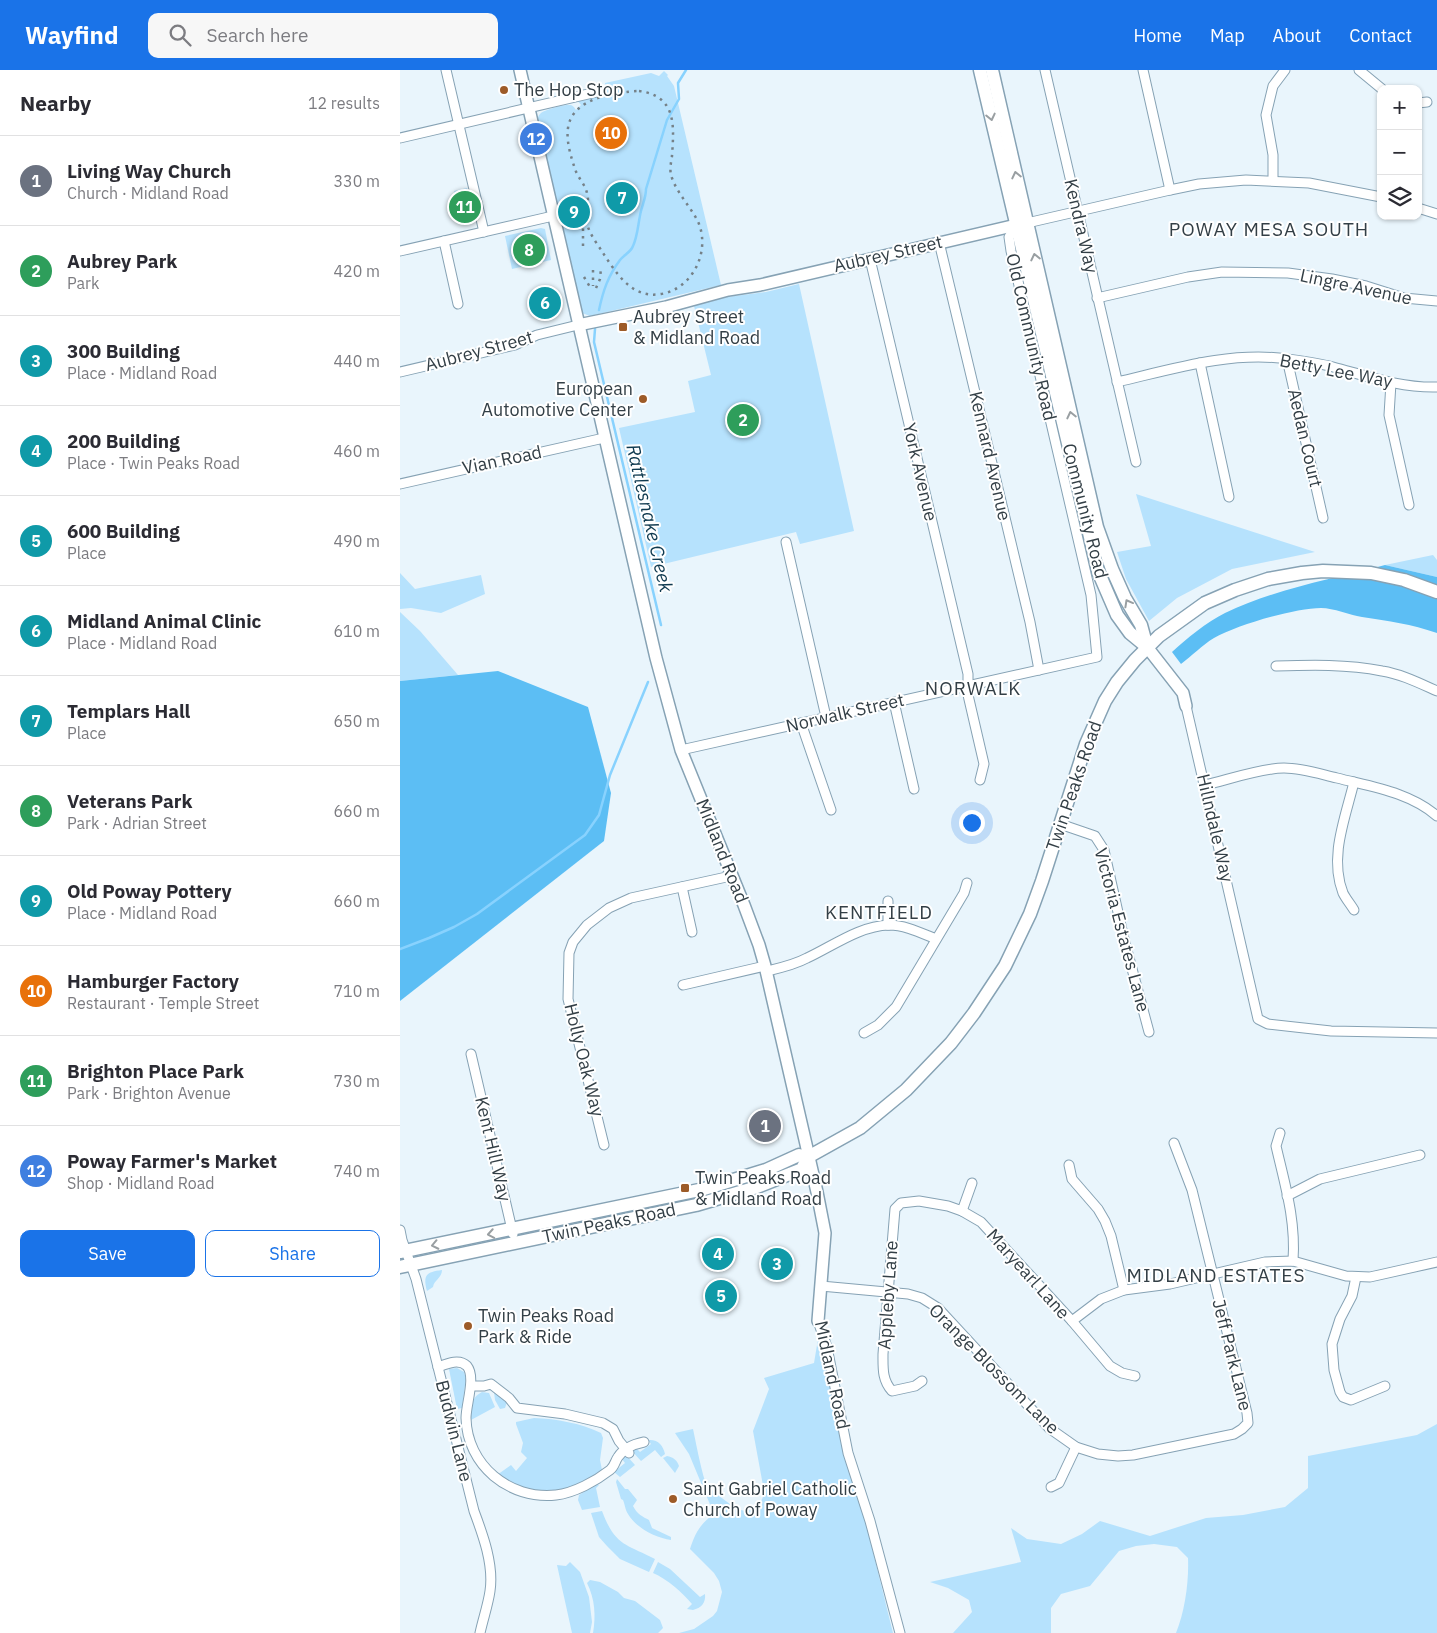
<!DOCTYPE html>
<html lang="en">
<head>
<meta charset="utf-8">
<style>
  :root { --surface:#fff; --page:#f7f7f7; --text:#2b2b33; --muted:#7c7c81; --line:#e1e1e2; --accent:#1a73e8 }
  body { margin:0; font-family:"IBM Plex Sans",sans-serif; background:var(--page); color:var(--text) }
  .controls { position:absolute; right:15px; top:15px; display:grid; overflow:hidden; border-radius:10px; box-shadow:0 1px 4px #0004 }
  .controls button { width:45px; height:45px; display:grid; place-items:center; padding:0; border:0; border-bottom:1px solid var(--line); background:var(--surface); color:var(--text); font:25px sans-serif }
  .you { position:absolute; left:571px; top:752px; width:18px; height:18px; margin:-12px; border:4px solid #fff; border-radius:50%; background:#1a73e8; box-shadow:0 0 0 8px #1a73e833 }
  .badge { display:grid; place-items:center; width:32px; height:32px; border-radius:50%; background:var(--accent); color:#fff; font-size:16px; font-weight:700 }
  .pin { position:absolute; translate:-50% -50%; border:2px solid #fff; box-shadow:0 1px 5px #0006 }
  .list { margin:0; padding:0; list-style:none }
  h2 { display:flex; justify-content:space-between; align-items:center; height:65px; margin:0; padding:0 20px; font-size:21px }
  h2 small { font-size:16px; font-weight:400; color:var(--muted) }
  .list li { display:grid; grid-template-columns:32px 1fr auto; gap:15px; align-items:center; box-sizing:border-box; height:90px; padding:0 20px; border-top:1px solid var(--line) }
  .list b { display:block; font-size:19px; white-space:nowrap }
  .list p { margin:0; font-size:16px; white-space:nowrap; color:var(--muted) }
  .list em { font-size:16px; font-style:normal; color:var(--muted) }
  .actions { display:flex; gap:10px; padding:15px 20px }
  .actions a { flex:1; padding:11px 0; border:1px solid var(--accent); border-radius:10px; text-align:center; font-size:18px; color:var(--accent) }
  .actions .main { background:var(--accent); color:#fff }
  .icon { flex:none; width:28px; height:28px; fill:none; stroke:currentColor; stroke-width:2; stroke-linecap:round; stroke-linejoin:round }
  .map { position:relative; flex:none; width:1037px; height:1563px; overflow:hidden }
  header { display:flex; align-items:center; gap:30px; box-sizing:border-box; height:70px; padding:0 25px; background:var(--accent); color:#fff }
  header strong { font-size:24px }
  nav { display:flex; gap:28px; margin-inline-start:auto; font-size:18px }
  .search { width:350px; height:45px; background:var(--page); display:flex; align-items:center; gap:12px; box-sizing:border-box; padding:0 18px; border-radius:10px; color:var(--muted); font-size:19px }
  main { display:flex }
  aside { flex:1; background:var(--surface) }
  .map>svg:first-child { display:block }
  .green { fill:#b6e2fd }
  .forest { fill:#5cbef4 }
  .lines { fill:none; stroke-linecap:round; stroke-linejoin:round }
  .stream { stroke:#88d2fe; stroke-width:2.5 }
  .street-casing { stroke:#86a2b4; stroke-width:11 }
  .secondary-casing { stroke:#86a2b4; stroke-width:14 }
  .primary-casing { stroke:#86a2b4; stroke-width:15 }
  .street { stroke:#fff; stroke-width:9 }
  .secondary { stroke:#fff; stroke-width:11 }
  .primary { stroke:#fff; stroke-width:12 }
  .rail { stroke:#758188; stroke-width:2.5; stroke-dasharray:2.5 5; stroke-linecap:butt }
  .oneway { stroke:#999fa2 }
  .poi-dot { fill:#9d5b28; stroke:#fff; stroke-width:2 }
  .labels { text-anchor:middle; stroke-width:4; stroke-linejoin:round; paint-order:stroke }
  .poi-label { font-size:18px; fill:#333f46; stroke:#fff; text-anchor:start }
  .street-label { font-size:18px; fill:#333f46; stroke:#fff }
  .neighbourhood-label { font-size:19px; letter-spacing:1px; fill:#333f46; stroke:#fff }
  .water-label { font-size:19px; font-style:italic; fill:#0f3a50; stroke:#fff }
</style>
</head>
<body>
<header>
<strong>Wayfind</strong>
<div class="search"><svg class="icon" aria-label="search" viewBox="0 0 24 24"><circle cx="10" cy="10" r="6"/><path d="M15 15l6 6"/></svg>Search here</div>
<nav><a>Home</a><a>Map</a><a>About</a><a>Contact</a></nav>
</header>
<main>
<aside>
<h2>Nearby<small>12 results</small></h2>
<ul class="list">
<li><span class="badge" style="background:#6b7280">1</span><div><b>Living Way Church</b><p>Church · Midland Road</p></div><em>330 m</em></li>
<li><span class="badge" style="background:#2e9e5b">2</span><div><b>Aubrey Park</b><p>Park</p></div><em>420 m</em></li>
<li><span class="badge" style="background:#0f9aa8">3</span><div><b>300 Building</b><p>Place · Midland Road</p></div><em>440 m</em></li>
<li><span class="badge" style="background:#0f9aa8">4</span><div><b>200 Building</b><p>Place · Twin Peaks Road</p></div><em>460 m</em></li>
<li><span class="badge" style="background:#0f9aa8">5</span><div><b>600 Building</b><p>Place</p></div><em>490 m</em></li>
<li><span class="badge" style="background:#0f9aa8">6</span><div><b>Midland Animal Clinic</b><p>Place · Midland Road</p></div><em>610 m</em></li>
<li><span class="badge" style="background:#0f9aa8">7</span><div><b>Templars Hall</b><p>Place</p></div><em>650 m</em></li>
<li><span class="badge" style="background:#2e9e5b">8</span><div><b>Veterans Park</b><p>Park · Adrian Street</p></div><em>660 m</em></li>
<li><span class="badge" style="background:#0f9aa8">9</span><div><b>Old Poway Pottery</b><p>Place · Midland Road</p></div><em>660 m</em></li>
<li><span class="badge" style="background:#e8710a">10</span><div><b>Hamburger Factory</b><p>Restaurant · Temple Street</p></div><em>710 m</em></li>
<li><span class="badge" style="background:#2e9e5b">11</span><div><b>Brighton Place Park</b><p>Park · Brighton Avenue</p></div><em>730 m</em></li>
<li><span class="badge" style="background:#3f7fe0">12</span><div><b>Poway Farmer's Market</b><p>Shop · Midland Road</p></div><em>740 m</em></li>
</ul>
<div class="actions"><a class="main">Save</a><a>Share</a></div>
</aside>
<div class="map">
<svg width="1037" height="1563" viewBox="0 0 1037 1563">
  <rect width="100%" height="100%" fill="#e9f5fc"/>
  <g class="green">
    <path d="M264 1 268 5 267 6 274 16 321 215 190 246 182 243 179 238 137 51C138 47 138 46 141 43 144 40 165 34 169 35 173 35 174 37 176 40L181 35 177 30 205 19V13L251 3 259 6Z"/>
    <polygon points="67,118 75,152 63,155 54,121"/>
    <polygon points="141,158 145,159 151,190 112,199 105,166"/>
    <polygon points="399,214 454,461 400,474 396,462 251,497 219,358 295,342 288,311 311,305 294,236 327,227 366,222"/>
    <polygon points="736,424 915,482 832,499 777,528 749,551 726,509 717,482 751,476"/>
    <polygon points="1033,485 1037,490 1037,507 985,495"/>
    <polygon points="0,503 15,519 81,505 85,524 41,543 11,538 0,539"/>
    <polygon points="0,542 20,561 58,605 0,611"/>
    <path d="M42 1200C42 1208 34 1210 33 1217L27 1221C23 1205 26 1202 42 1200Z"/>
    <path d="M419 1263 493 1563H279L294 1559 313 1546 317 1541 322 1522 319 1511 314 1503 290 1479C295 1463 301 1453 314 1444L289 1384 275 1363 293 1359C295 1368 303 1410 307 1415 311 1420 335 1439 341 1440 353 1443 364 1432 364 1421L353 1361 369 1319 364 1308 414 1293Z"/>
    <polygon points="57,1298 64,1302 66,1308 62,1338 57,1339 49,1299"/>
    <path d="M82 1322 89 1323 95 1337 71 1350C71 1339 70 1328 82 1322Z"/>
    <polygon points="94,1322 97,1322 107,1332 105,1338 100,1339 95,1330"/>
    <path d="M134 1348C157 1349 180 1353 201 1363L203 1368 200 1390 202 1400C165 1425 136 1429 97 1405L111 1395 116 1401 127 1388 121 1382 123 1373 116 1354V1352Z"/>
    <path d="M1037 1354V1563H776C785 1541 789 1512 788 1488L777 1477 754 1474 736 1476 719 1481 690 1516 661 1524 651 1538V1563H553L572 1542 569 1530 548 1518 530 1512 621 1492 611 1458 627 1469 661 1474 682 1464 700 1451 750 1466 806 1448 843 1445 885 1437 908 1418V1386L1017 1365Z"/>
    <path d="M248 1370C258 1369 263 1375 265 1384L261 1387 255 1380 241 1391 232 1381 236 1378 240 1382 251 1374Z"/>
    <polygon points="226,1385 235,1395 220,1407 214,1402 225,1393 222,1389"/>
    <path d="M267 1386C273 1387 277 1390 279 1396L275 1403 263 1388Z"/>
    <path d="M217 1409 225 1419H228L237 1430 233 1436C237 1444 243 1447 249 1450L252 1458 271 1467V1470C256 1468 236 1458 228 1444 225 1439 225 1435 223 1430L221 1429 216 1412Z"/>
    <polygon points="196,1414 199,1415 196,1418 200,1437 182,1440 178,1430 179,1425"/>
    <path d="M202 1441C215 1476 226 1474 255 1489L249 1502 220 1489 207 1476 199 1467 191 1443Z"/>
    <polygon points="170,1492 180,1502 189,1527 192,1552 190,1563 172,1563 157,1495 166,1496"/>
    <path d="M258 1492 270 1499 300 1527 305 1524C306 1533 301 1538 293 1540L287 1539 292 1534C282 1522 267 1509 253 1503Z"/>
    <path d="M190 1510 200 1512 218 1522 224 1528 235 1531 260 1550 263 1558 258 1563H193C196 1546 195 1529 187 1513Z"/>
  </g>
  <g class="forest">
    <path d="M985 495 1037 507V563C1011 554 989 551 962 547 949 545 934 538 921 538 895 538 837 555 814 568 802 575 792 586 781 594L772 582C786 569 807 552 825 543 875 519 932 509 985 495Z"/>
    <polygon points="98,601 188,637 211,723 204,771 0,931 0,611"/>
  </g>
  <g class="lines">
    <g class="stream">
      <path d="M199 240C203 221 208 206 220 190 224 185 231 182 233 176 238 165 238 153 241 141 243 133 246 127 246 119L267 50 279 29 278 13 286 0"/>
      <polyline points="195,259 194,272 261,555"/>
      <polyline points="0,879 29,868 54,857 77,844 185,765 199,745 210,705 248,612"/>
    </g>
    <g class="street-casing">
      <g id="street">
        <polyline points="46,0 84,162"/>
        <polyline points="645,0 736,392"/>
        <polyline points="743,0 770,120"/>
        <polyline points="959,0 982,19"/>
        <polyline points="1018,33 1027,32"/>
        <polyline points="0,68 201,21"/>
        <polyline points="873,110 873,85 866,45 873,16 885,0"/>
        <polyline points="1018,138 1037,144"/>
        <polyline points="627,153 770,120 799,114 846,110 909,113 981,127"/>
        <polyline points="44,171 58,234"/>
        <polyline points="539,172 630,552 639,600"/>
        <polyline points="0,181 153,146"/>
        <polyline points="470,189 568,604 568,625 584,694 580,710"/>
        <polyline points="697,228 788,207 822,202 888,203 932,209 966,216 1004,228 1037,231"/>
        <polyline points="887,289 923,448"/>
        <polyline points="800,293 829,427"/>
        <polyline points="0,302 115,275 137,265 178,255"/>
        <path d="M717 312C773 299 830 281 888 289 903 291 919 293 933 297 967 306 1001 318 1037 317"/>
        <polyline points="991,313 989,345 1009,435"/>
        <polyline points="0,414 204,368"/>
        <polyline points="386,472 426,647"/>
        <path d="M876 596C911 595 947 594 982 601 1001 604 1019 613 1037 621"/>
        <polyline points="494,632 514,719"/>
        <polyline points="786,636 858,949 868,954 931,961 1037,963"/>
        <polyline points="401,653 431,740"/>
        <polyline points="281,680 697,587 691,525 611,181 609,167 617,155"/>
        <path d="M954 712C945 749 929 787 943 823 946 829 951 835 954 840"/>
        <path d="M805 715C827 710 862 698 884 698 902 698 920 704 937 708 972 717 1009 722 1037 746"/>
        <polyline points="660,754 695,766 704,780 724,869 749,962"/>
        <polyline points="282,817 292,862"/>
        <polyline points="488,831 488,855"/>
        <path d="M367 901C380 898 394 895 407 888 433 876 459 856 489 855 505 855 521 863 536 869"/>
        <polyline points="283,915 365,896"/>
        <polyline points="464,963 478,955 496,937 564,823 567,813"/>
        <polyline points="71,984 113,1164"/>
        <path d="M880 1063 876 1076C885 1115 896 1150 893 1191"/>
        <polyline points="204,1075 168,929 169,883 173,872 187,855 209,838 231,828 331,806"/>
        <polyline points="669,1095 672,1109 698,1139 705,1151 711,1166 724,1220"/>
        <polyline points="887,1126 920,1109 1020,1085"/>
        <polyline points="562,1141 572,1113"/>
        <path d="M0 1160 2 1170 16 1209 74 1441C83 1465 94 1495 90 1521 88 1535 83 1549 80 1563"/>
        <polyline points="956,1207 952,1226 940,1249 932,1274 934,1300 940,1322 943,1327 951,1330 985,1316"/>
        <polyline points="421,1216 508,1224 522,1228 538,1238 649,1358 676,1377 698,1384 718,1386 733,1385 834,1364 842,1359 848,1353 847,1343 792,1120 774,1073"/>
        <polyline points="418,1251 427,1277 448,1383 470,1451 500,1563"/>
        <polyline points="672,1251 701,1229 724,1220 770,1214 865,1192 893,1191 946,1206 970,1207 1037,1192"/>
        <path d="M38 1297C46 1294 59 1288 67 1296 76 1307 66 1334 66 1348 67 1395 109 1430 156 1425 174 1423 196 1411 210 1400 215 1396 215 1391 218 1387 224 1378 234 1374 244 1372"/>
        <path d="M522 1311 515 1316 492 1321C482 1310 483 1298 483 1284L495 1139 501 1133 519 1131 548 1136 562 1141 581 1152 672 1251 710 1296 722 1303 735 1306"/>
        <polyline points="71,1316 84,1316 91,1314 109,1328 117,1338 165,1344 203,1353 213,1359 219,1371 229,1383"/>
        <polyline points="651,1417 659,1413 676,1377"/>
      </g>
    </g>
    <g class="secondary-casing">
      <g id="secondary">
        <polyline points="120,0 256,588 281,680 344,835 359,875 365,896 417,1122 425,1163 418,1251"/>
        <polyline points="178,255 266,237 328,220 360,215 625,153"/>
        <polyline points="747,577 783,623 786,636"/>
      </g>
    </g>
    <g class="primary-casing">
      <g id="primary">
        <polyline points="580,0 698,501 717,545 730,563 747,577"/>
        <polyline points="592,0 697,457 712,499 725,528 741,555 747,577"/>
        <polyline points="0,1182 304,1119 366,1100 399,1085 408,1087"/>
        <polyline points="0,1197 296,1135 357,1117 402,1099 408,1087 460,1058 506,1020 551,973 574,943 605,896 630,844 642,811 686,674 705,631 717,612 735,590 759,566 805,533 835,520 868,509 902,503 923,501 971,503 1004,510 1037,522"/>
      </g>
    </g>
    <use href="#street" class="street"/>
    <use href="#secondary" class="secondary"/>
    <use href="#primary" class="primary"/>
    <g class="rail">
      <path d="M239 21C277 26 274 56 272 86 271 93 269 101 272 108 278 125 292 138 299 154 310 183 292 219 261 224 232 229 217 204 203 183 198 175 191 166 188 157 185 145 190 134 187 123 185 114 178 108 175 99 171 87 166 71 168 58 172 28 215 22 239 21Z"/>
      <polyline points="183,176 183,150"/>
      <polyline points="193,200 193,216"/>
      <polyline points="184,207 190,217"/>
      <polyline points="196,218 200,209 201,198"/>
    </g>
  </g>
  <defs><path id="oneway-chevron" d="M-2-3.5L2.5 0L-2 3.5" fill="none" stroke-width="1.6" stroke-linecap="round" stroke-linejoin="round" transform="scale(1.25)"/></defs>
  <g class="oneway">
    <use href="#oneway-chevron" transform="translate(591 47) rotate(77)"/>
    <use href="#oneway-chevron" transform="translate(616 105) rotate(-103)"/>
    <use href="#oneway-chevron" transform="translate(635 187) rotate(-103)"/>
    <use href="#oneway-chevron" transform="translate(671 345) rotate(-103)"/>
    <use href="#oneway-chevron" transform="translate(728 533) rotate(-119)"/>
    <use href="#oneway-chevron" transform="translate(91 1164) rotate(170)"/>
    <use href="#oneway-chevron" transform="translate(35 1175) rotate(168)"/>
  </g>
  <g class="poi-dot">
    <circle cx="104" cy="20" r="5"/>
    <rect x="218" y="252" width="10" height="10" rx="2.5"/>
    <circle cx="243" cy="329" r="5"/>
    <rect x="280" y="1113" width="10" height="10" rx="2.5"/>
    <circle cx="68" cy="1256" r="5"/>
    <circle cx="273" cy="1429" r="5"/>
  </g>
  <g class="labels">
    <g class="poi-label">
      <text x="114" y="26">The Hop Stop</text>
      <text x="233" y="253">Aubrey Street<tspan x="233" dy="21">&amp; Midland Road</tspan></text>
      <text x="233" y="325" text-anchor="end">European<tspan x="233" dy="21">Automotive Center</tspan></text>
      <text x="295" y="1114">Twin Peaks Road<tspan x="295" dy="21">&amp; Midland Road</tspan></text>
      <text x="78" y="1252">Twin Peaks Road<tspan x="78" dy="21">Park &amp; Ride</tspan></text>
      <text x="283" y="1425">Saint Gabriel Catholic<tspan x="283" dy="21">Church of Poway</tspan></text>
    </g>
    <g class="street-label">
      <text transform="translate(681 156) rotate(77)" y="6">Kendra Way</text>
      <text transform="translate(488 184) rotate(-13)" y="6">Aubrey Street</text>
      <text transform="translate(956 217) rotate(12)" y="6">Lingre Avenue</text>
      <text transform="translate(631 267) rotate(77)" y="6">Old Community Road</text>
      <text transform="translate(79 281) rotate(-15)" y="6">Aubrey Street</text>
      <text transform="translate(936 301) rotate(11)" y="6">Betty Lee Way</text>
      <text transform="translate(905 368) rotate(77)" y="6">Aedan Court</text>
      <text transform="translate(590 386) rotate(77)" y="6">Kennard Avenue</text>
      <text transform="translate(102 390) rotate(-12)" y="6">Vian Road</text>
      <text transform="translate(520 402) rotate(77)" y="6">York Avenue</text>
      <text transform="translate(685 441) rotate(76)" y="6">Community Road</text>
      <text transform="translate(445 643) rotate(-13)" y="6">Norwalk Street</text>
      <text transform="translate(674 716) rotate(-71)" y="6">Twin Peaks Road</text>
      <text transform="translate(815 758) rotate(77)" y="6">Hillndale Way</text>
      <text transform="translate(322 781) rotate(68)" y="6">Midland Road</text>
      <text transform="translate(722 860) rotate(75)" y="6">Victoria Estates Lane</text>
      <text transform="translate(184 990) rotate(76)" y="6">Holly Oak Way</text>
      <text transform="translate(93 1079) rotate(77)" y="6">Kent Hill Way</text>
      <text transform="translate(209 1153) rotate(-12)" y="6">Twin Peaks Road</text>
      <text transform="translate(628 1204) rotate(48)" y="6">Maryearl Lane</text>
      <text transform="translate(488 1225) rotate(-86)" y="6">Appleby Lane</text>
      <text transform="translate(832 1285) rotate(76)" y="6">Jeff Park Lane</text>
      <text transform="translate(594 1299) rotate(45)" y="6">Orange Blossom Lane</text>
      <text transform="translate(432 1305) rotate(78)" y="6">Midland Road</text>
      <text transform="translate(54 1361) rotate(76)" y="6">Budwin Lane</text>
    </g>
    <g class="neighbourhood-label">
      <text x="869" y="166">POWAY MESA SOUTH</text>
      <text x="573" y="625">NORWALK</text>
      <text x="479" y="849">KENTFIELD</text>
      <text x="816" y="1212">MIDLAND ESTATES</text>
    </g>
    <g class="water-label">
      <text transform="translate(250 448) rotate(77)" y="7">Rattlesnake Creek</text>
    </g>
  </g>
</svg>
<div class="controls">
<button>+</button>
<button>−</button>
<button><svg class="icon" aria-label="layers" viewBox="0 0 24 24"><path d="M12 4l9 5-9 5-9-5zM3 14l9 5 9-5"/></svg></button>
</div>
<div class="you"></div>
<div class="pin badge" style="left:365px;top:1056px;background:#6b7280">1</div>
<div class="pin badge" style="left:343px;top:350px;background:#2e9e5b">2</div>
<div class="pin badge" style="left:377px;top:1194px;background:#0f9aa8">3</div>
<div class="pin badge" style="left:318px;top:1184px;background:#0f9aa8">4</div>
<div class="pin badge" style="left:321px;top:1226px;background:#0f9aa8">5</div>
<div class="pin badge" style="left:145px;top:233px;background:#0f9aa8">6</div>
<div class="pin badge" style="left:222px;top:128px;background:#0f9aa8">7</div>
<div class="pin badge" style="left:129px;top:180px;background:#2e9e5b">8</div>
<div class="pin badge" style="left:174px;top:142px;background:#0f9aa8">9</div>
<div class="pin badge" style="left:211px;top:63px;background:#e8710a">10</div>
<div class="pin badge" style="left:65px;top:137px;background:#2e9e5b">11</div>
<div class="pin badge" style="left:136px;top:69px;background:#3f7fe0">12</div>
</div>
</main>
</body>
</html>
